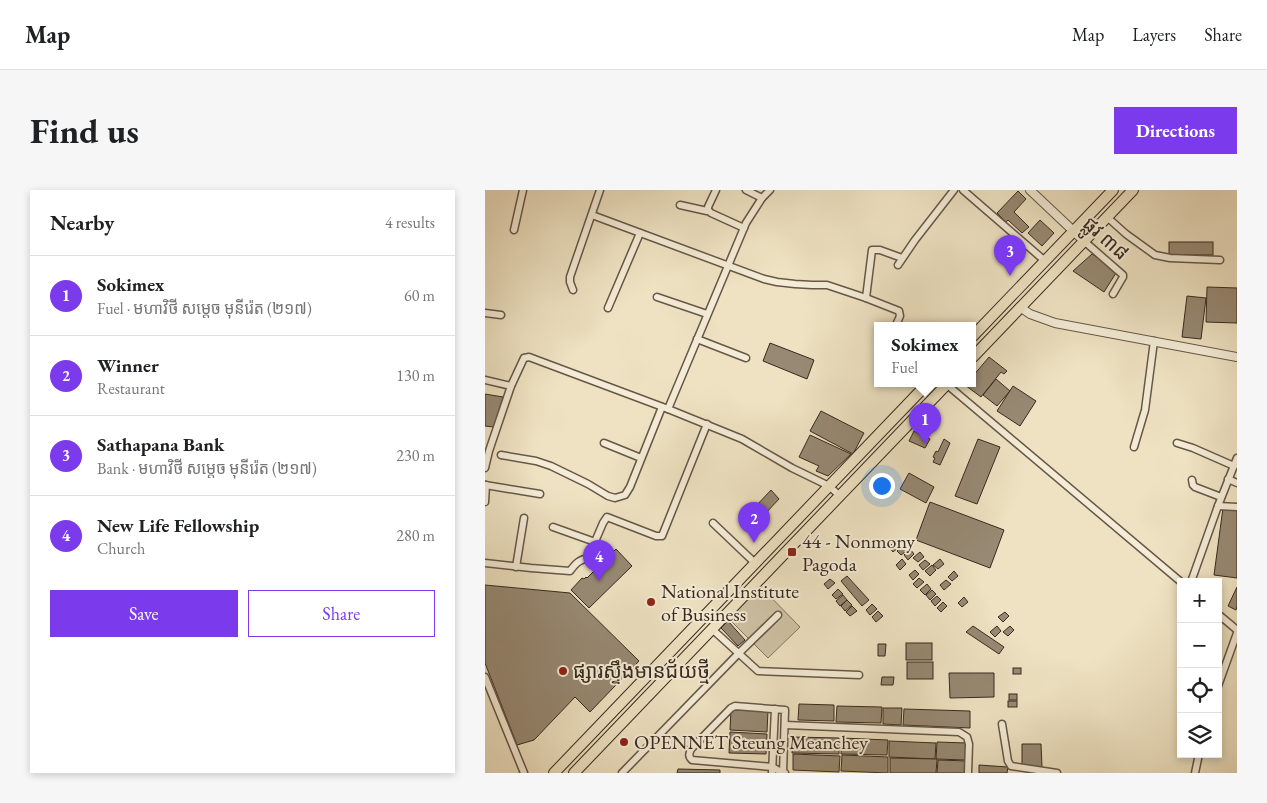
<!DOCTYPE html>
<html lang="en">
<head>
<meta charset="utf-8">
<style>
  :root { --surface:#fff; --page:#f6f6f6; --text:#202124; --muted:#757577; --line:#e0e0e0; --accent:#7c3aed }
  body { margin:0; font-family:"EB Garamond","Noto Sans Khmer",serif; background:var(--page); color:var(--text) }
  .controls { position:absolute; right:15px; bottom:15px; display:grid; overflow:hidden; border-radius:0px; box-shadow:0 2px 8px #0003 }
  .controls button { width:45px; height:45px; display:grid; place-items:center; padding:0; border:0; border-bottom:1px solid var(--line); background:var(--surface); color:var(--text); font:25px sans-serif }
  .you { position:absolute; left:396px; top:295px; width:18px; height:18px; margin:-12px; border:4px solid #fff; border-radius:50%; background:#1a73e8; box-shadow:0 0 0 8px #1a73e833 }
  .badge { display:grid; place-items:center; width:32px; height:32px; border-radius:50%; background:var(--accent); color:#fff; font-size:16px; font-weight:700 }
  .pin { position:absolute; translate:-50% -41px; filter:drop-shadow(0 1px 2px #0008) }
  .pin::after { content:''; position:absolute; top:26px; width:18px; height:15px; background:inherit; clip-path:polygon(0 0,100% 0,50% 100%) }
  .popup { position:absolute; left:389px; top:132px; width:102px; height:65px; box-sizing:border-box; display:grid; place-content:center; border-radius:0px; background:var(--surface); filter:drop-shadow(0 1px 4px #0005); font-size:16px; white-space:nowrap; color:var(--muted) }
  .popup b { font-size:19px; color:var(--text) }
  .popup::after { content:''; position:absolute; left:50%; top:100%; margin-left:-10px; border:10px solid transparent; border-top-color:var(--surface) }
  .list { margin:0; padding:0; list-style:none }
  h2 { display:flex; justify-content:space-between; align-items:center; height:65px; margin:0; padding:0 20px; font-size:21px }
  h2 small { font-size:16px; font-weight:400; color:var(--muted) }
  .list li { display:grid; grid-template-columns:32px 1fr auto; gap:15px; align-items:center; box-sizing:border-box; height:80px; padding:0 20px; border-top:1px solid var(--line) }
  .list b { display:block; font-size:19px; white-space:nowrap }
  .list p { margin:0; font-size:16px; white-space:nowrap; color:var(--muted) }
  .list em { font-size:16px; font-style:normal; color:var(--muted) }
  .actions { display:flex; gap:10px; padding:15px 20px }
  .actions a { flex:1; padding:11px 0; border:1px solid var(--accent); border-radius:0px; text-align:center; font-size:18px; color:var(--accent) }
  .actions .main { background:var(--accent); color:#fff }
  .icon { flex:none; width:28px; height:28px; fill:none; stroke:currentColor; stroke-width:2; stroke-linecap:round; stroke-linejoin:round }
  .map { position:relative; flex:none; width:752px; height:583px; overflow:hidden; border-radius:0px }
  header { display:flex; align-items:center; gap:30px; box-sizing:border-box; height:70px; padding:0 25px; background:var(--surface); border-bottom:1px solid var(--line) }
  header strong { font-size:24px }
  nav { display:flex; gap:28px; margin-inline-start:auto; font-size:18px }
  .intro { display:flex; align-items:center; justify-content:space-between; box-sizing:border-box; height:120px; padding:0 30px }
  h1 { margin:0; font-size:35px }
  .button { padding:12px 22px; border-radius:0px; background:var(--accent); color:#fff; font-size:18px; font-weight:700 }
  main { display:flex; gap:30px; padding:0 30px }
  aside { flex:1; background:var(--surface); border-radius:0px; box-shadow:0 2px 8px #0003 }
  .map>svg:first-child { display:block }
  .green { fill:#cfc3a6; stroke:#847662 }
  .building { fill:#978973; stroke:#38291e }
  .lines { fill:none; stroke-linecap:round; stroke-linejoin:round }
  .minor-casing { stroke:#665747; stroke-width:9 }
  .tertiary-casing { stroke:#665747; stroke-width:10 }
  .primary-casing { stroke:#38291e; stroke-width:12 }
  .minor { stroke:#f4ecd7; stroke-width:6 }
  .tertiary { stroke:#f4ecd7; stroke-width:8 }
  .primary { stroke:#eee2c2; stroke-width:10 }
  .poi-dot { fill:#8f2418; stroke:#f4ecd7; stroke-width:2 }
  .labels { text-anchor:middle; stroke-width:4; stroke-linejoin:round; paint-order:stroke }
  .street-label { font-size:20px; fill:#38291e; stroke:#f4ecd7 }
  .poi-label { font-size:20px; fill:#38291e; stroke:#f4ecd7; text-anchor:start }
</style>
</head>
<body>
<header>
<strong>Map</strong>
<nav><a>Map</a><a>Layers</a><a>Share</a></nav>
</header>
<div class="intro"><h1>Find us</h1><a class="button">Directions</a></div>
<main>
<aside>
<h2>Nearby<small>4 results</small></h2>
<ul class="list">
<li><span class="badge">1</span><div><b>Sokimex</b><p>Fuel · មហាវិថី សម្តេច មុនីរ៉េត (២១៧)</p></div><em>60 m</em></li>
<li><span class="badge">2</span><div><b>Winner</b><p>Restaurant</p></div><em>130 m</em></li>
<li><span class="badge">3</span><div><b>Sathapana Bank</b><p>Bank · មហាវិថី សម្តេច មុនីរ៉េត (២១៧)</p></div><em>230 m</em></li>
<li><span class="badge">4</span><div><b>New Life Fellowship</b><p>Church</p></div><em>280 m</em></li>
</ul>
<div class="actions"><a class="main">Save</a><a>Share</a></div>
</aside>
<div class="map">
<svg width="752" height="583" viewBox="0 0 752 583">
  <rect width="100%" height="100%" fill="#eee2c2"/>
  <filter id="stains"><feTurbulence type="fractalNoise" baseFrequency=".004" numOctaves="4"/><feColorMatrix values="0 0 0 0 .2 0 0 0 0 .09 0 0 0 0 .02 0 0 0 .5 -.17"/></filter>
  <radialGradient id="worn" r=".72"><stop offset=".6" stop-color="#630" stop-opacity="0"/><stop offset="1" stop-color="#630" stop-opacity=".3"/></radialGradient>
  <polygon class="green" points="274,395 315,437 283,468 242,427"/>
  <g class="building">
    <polygon points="533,1 541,9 529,22 544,37 537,43 523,30 521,32 512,23"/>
    <polygon points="555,30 569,43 557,56 543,43"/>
    <rect x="684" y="52" width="44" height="13"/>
    <polygon points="607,64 621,73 620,74 631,83 619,102 588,81"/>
    <polygon points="722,97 752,98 752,133 721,132"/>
    <polygon points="702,106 721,108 716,149 697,147"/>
    <polygon points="285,153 329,170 322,189 278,171"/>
    <polygon points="504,167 522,181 519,184 516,182 496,207 480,195 482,193 488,193 488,186"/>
    <polygon points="511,189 525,201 512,216 498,205"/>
    <polygon points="528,196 551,211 535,236 512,221"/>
    <polygon points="0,204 18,207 9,237 0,236"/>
    <polygon points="336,221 379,243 368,264 325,241"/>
    <polygon points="429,241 445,249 440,258 424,251"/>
    <polygon points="325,245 366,264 343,286 331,281 334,276 314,267"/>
    <polygon points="459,249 465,253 455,275 448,272 450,268 448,267 451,261 453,262"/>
    <polygon points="493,249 515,257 492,314 470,306"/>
    <polygon points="424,283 449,297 441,313 415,299"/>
    <polygon points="286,300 294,309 279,325 270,317"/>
    <polygon points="445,312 519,340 505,378 431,350"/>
    <polygon points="738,318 752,320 752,388 729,385"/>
    <polygon points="410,351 415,356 408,362 404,357"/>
    <polygon points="418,355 423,360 416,365 412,361"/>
    <polygon points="131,359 147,376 104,418 86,400 97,388 99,389 101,387 102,388"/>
    <polygon points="425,359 429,364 423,370 419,365"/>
    <polygon points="435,362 439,367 433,372 428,368"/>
    <polygon points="417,369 421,374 415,380 411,375"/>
    <polygon points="455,369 459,374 453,379 448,375"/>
    <polygon points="440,370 445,374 438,380 434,375"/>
    <polygon points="447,375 451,380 445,386 440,381"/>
    <polygon points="430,380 434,384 428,390 424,385"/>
    <polygon points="469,381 473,386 467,391 463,387"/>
    <polygon points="362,386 384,410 377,416 356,391"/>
    <polygon points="434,388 439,392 432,398 428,394"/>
    <polygon points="345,389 350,393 343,399 339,394"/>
    <polygon points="461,390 466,394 459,400 455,395"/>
    <polygon points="442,394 446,399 440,405 435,400"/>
    <polygon points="0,395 85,403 154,471 105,522 90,507 49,550 32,555 0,473"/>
    <polygon points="752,397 752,416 751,420 743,416"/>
    <polygon points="353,399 358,404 351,409 347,405"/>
    <polygon points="447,400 451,404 445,410 441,405"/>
    <polygon points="358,405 362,410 355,416 351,411"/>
    <polygon points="452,406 456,410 450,416 446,411"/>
    <polygon points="479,407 483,412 477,417 473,413"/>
    <polygon points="362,410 367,415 360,421 356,416"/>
    <polygon points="458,412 462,416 456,422 452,418"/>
    <polygon points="387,414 392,419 385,425 381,420"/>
    <polygon points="367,416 372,421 365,426 361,422"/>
    <polygon points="393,421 398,426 391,432 387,427"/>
    <polygon points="520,422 524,426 518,432 513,427"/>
    <polygon points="243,431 260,450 253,456 236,438"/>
    <polygon points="488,436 519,457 514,464 481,442"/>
    <polygon points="512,436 516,441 510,447 505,442"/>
    <polygon points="525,436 529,440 523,446 518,442"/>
    <rect x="421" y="453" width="26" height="17"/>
    <polygon points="393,454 401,454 400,466 393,466"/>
    <rect x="422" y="472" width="26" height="17"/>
    <rect x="528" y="478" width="8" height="6"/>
    <polygon points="464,483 509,483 509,507 465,508"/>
    <polygon points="397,487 409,487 408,495 396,495"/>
    <rect x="524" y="504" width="8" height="6"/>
    <rect x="523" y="511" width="9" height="6"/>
    <polygon points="314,514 349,515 349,531 313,530"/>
    <polygon points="352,516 397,517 396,533 351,532"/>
    <polygon points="398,518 417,518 416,535 398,534"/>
    <polygon points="419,519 485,521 485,538 418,535"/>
    <polygon points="246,520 283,521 282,542 245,540"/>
    <polygon points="245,542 282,544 281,564 244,563"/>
    <polygon points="308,547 354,548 354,564 307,563"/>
    <polygon points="357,548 403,550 402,565 356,564"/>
    <polygon points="404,551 451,553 450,569 404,567"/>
    <polygon points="452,552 482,553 481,570 451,569"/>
    <polygon points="537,554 556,554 557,577 537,577"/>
    <polygon points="308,564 355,566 354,582 308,580"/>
    <polygon points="357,565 403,567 403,583 356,581"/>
    <polygon points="405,568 452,569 451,583 405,583"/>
    <polygon points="453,570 483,571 483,583 452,583"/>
    <polygon points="494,575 523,577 522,583 494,583"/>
    <polygon points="193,579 235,580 235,583 192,583"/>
  </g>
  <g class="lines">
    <g class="minor-casing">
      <g id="minor">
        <polyline points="261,0 277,8"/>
        <polyline points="478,0 560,71"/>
        <polyline points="195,15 222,21 223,20 226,23 259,38"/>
        <polyline points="223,20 223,17 231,0"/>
        <polyline points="107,25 279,89 292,92 310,94 327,95 342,95 381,108 414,121 415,126 411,135"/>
        <polyline points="622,27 641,44 670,65 685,68 735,70"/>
        <polyline points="29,40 38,0"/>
        <polyline points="599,51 638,85 638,87 628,104"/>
        <polyline points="413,75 430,50 469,0"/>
        <polyline points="88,100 85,92 85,87 115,0"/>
        <polyline points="172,107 222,124"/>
        <polyline points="381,108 387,60 395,60 417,68"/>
        <polyline points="123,118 155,43"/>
        <polyline points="0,123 16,125"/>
        <polyline points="212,149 261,168"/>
        <polyline points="0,190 26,196"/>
        <polyline points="460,193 696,392"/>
        <polyline points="183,219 261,33 277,8 285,0"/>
        <polyline points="119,253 156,268"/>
        <polyline points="692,253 708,258 749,276"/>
        <polyline points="649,257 660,220 669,151"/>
        <polyline points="16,265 51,271 66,276 103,294 123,306 130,308 140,305 145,297 177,217"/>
        <polyline points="0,278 4,261 26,196 39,168 44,167 183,219 257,249 307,278 344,296 355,306"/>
        <polyline points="743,289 752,293"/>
        <polyline points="707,290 708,295 710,297 736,307"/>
        <polyline points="0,295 55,304"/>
        <polyline points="0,312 1,295"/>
        <polyline points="733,316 752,317"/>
        <polyline points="228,333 270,373"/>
        <polyline points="68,337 110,352"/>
        <path d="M0 373 46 378 85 381C91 373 94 370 103 368L118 333 122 327 171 346H177L222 234"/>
        <polyline points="31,377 39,328"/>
        <polyline points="706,392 733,316 752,268"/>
        <polyline points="733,424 752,440"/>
        <polyline points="227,439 273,481 374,485"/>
        <polyline points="0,487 39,583"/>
        <polyline points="733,496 752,443"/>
        <polyline points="517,534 523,571 526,576 572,583"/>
        <polyline points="300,535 474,542 482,547 484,554 483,583"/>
        <polyline points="137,583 253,464 293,425"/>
        <polyline points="287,583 290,519"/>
        <path d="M298 583 300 520 250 516 246 518 206 559C204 564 203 566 207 570L287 577 298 583H300"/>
        <polyline points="710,583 714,564"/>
      </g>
    </g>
    <g class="tertiary-casing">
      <g id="tertiary">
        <polyline points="545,0 599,51"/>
        <polyline points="535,117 545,124 570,133 752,167"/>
      </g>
    </g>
    <g class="primary-casing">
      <g id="primary">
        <polyline points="488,146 628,0"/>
        <polyline points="488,167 648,0"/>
        <polyline points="69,583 443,193"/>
        <polyline points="89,583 463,193"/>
      </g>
    </g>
    <use href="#minor" class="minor"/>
    <use href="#tertiary" class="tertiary"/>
    <use href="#primary" class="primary"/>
  </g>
  <g class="poi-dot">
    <rect x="302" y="357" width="10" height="10" rx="2.5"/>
    <circle cx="166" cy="412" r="5"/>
    <circle cx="78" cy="481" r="5"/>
    <circle cx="139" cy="552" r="5"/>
  </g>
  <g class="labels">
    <g class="street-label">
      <text transform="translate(621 48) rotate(42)" y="7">ផ្លូវ ៣៨</text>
    </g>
    <g class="poi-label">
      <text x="317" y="358">44 - Nonmony<tspan x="317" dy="23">Pagoda</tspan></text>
      <text x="176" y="408">National Institute<tspan x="176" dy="23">of Business</tspan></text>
      <text x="88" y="488">ផ្សារស្ទឹងមានជ័យថ្មី</text>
      <text x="149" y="559">OPENNET Steung Meanchey</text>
    </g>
  </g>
  <rect width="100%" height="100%" filter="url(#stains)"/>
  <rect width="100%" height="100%" fill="url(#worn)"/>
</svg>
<div class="controls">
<button>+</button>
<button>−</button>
<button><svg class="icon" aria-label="locate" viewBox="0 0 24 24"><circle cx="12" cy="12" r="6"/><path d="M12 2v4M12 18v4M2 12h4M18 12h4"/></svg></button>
<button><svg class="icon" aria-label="layers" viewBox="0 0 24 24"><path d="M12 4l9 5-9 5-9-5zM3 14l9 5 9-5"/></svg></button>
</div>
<div class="you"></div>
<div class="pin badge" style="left:440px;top:254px">1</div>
<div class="popup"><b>Sokimex</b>Fuel</div>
<div class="pin badge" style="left:269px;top:353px">2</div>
<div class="pin badge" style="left:525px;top:86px">3</div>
<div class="pin badge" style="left:114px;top:391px">4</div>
</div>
</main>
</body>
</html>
